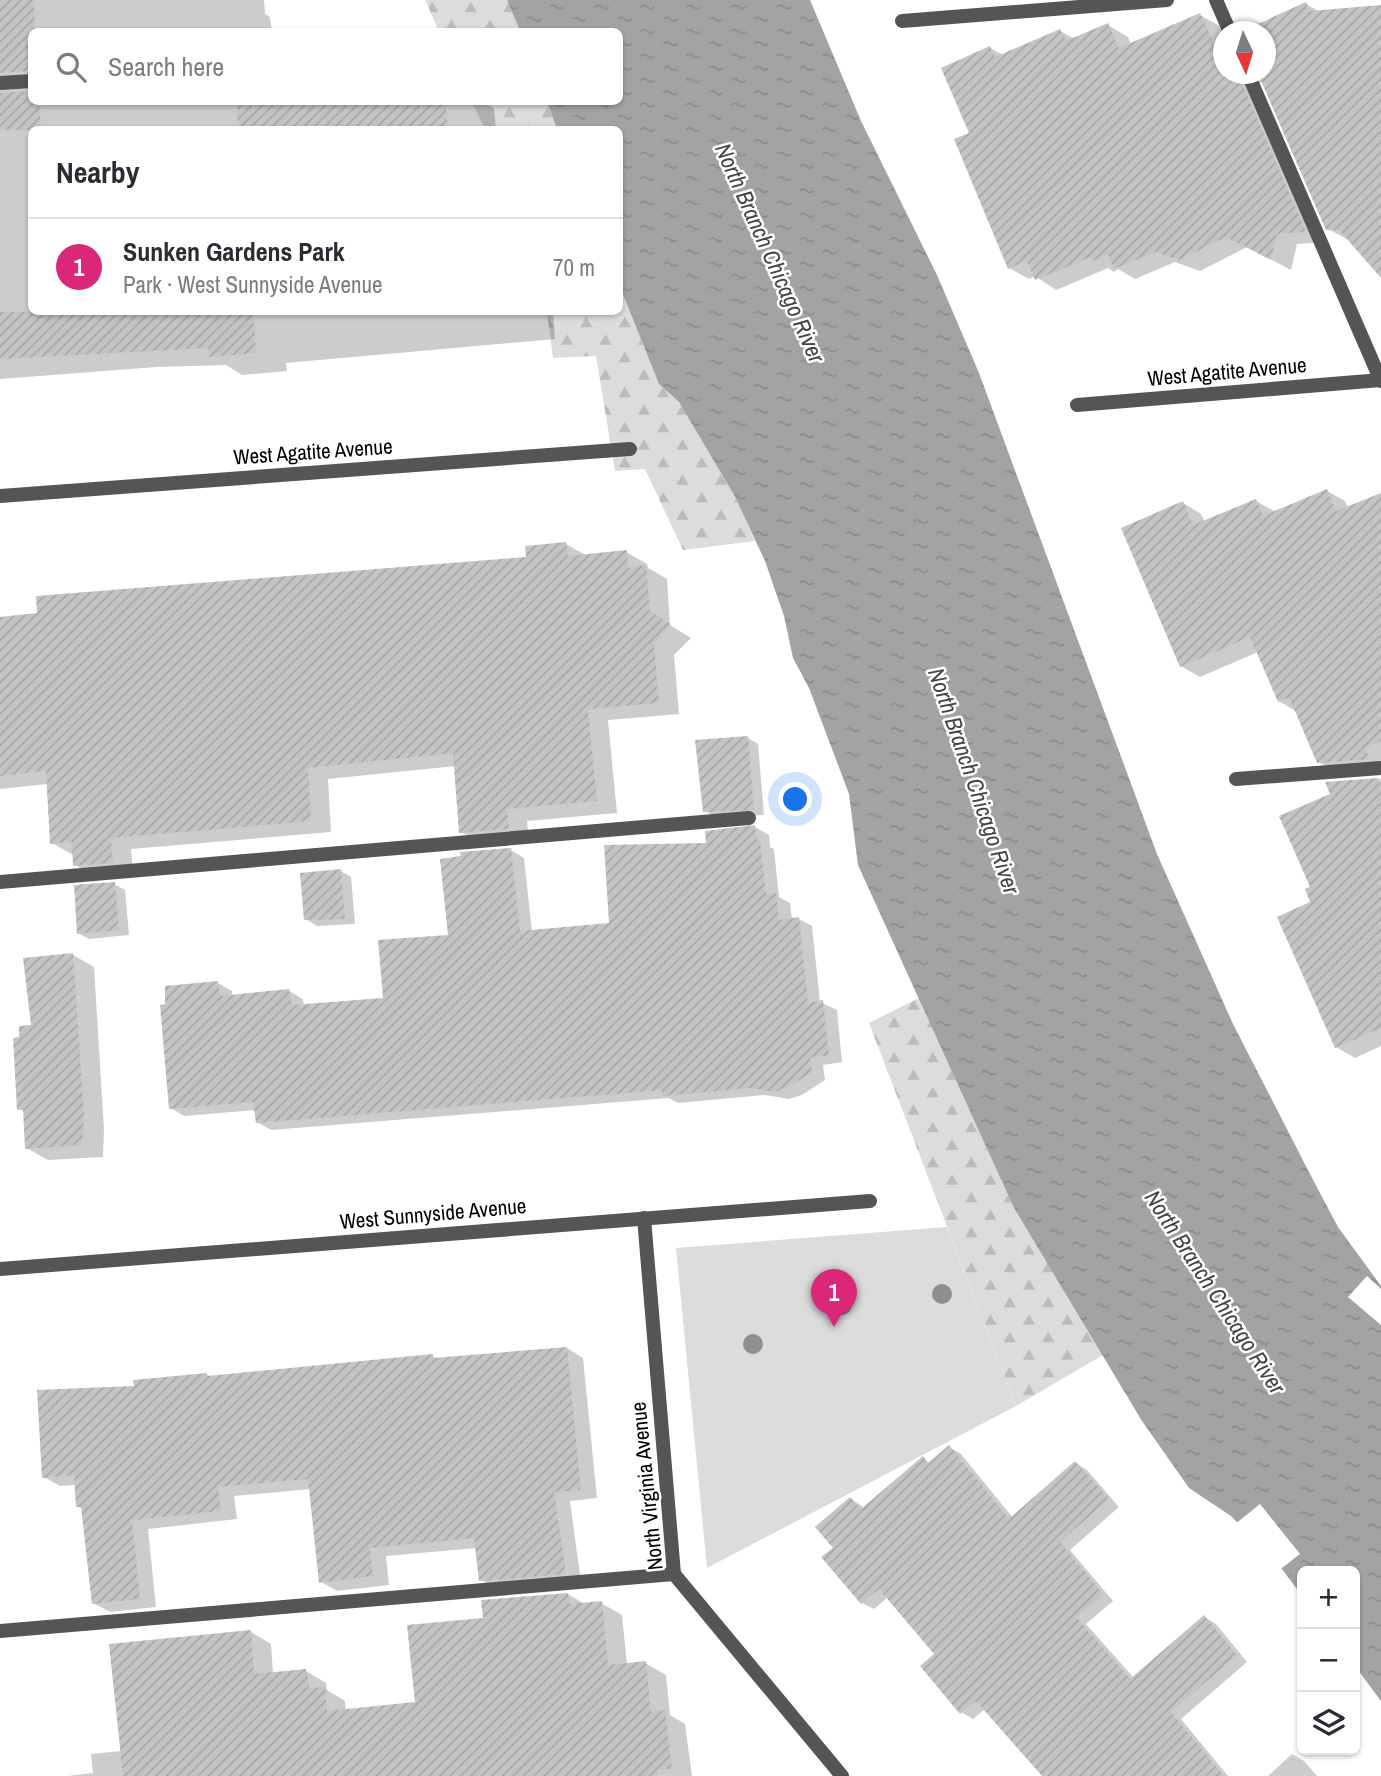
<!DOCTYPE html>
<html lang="en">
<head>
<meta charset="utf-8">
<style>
  :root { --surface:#fff; --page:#f7f7f7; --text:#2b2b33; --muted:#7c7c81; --line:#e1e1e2; --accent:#db2777 }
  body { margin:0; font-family:"Archivo Narrow",sans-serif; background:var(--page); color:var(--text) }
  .controls { position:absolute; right:21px; bottom:21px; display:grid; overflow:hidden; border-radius:10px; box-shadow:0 2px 5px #0004 }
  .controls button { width:63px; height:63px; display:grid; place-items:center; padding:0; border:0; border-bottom:2px solid var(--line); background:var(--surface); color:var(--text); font:35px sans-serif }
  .compass { position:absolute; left:1213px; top:21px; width:63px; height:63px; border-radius:50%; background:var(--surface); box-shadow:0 2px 5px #0004; rotate:176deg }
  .you { position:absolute; left:796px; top:800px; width:24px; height:24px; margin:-18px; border:5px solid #fff; border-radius:50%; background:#1a73e8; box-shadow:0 0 0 10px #1a73e833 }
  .badge { display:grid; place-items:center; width:46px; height:46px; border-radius:50%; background:var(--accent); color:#fff; font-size:23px; font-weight:700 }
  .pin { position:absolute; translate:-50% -58px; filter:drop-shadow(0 2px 4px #0008) }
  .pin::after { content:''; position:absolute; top:37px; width:24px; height:21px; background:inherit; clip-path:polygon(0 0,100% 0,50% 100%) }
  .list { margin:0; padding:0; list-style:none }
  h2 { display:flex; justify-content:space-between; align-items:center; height:91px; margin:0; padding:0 28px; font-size:30px }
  h2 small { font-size:23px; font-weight:400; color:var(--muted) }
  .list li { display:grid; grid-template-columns:46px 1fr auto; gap:21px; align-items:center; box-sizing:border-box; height:98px; padding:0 28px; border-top:2px solid var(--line) }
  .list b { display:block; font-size:26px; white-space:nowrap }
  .list p { margin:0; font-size:23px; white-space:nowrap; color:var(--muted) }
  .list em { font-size:23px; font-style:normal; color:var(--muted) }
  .icon { flex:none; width:38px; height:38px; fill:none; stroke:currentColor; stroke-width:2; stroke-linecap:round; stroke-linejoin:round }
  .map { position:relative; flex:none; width:1381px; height:1776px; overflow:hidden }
  .search { position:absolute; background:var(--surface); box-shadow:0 2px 5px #0004; left:28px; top:28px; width:595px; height:77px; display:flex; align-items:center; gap:18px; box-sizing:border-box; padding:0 24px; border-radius:10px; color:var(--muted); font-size:26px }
  .panel { position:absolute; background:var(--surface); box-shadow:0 2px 5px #0004; left:28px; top:126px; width:595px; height:189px; border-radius:10px }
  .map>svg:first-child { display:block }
  .green { fill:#dcdcdc }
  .forest { fill:url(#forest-firs) }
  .water { fill:url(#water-ripples) }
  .pier { fill:#fff }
  .shadow { fill:#0003 }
  .building { fill:url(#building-hatch) }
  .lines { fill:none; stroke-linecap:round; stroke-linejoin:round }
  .lane { stroke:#555; stroke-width:14 }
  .street { stroke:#555; stroke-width:14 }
  .tree { fill:#8f8f8f }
  .labels { text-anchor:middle; stroke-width:5; stroke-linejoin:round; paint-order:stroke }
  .street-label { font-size:21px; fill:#000; stroke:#fff }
  .water-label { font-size:23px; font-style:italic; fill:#444; stroke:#fff }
</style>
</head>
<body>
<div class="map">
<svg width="1381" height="1776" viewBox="0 0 1381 1776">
  <defs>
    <pattern id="forest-firs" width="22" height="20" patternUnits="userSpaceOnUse" patternTransform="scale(1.75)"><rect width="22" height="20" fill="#dcdcdc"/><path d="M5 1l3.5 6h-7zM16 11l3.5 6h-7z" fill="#bbb"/></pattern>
    <pattern id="water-ripples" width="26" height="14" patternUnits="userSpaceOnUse" patternTransform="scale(1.75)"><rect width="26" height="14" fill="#a3a3a3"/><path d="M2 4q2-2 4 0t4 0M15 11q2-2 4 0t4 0" fill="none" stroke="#8b8b8b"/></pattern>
    <pattern id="building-hatch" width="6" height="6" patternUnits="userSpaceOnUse" patternTransform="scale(1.75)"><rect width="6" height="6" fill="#c4c4c4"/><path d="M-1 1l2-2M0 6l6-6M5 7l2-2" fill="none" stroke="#a7a7a7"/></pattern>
  </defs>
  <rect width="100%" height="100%" fill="#fff"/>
  <polygon class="green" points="947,1227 1016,1406 707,1568 676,1248"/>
  <g class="forest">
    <polygon points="425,0 507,0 520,31 439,31"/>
    <polygon points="472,102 547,102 557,129 485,129"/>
    <polygon points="620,287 659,384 679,402 734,495 755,541 683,550 645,469 615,471 596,356 553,358 547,312 620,312"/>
    <polygon points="919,998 1014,1208 1103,1355 1016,1406 869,1023"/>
  </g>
  <polygon class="water" points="507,0 810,0 861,121 937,275 979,373 1157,854 1233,1024 1311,1176 1338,1227 1381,1286 1381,1701 1355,1666 1355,1571 1302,1571 1302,1596 1282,1569 1231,1516 1189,1488 1142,1421 1014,1208 858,865 849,794 809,688 793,658 784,616 765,561 734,495 679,402 659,384 620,287 620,130 557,129 547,102 620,102 620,32 520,31"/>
  <g class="pier">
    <polygon points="1367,1276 1381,1289 1381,1325 1348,1297"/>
    <polygon points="1260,1504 1300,1554 1278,1571 1234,1525"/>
  </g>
  <g class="shadow">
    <polygon points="0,0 264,0 265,14 270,17 272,32 32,32 32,102 482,102 494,108 496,130 32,130 32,312 553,312 555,339 286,363 287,371 242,375 226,365 157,367 0,379"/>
    <polygon points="1306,4 1320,12 1381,7 1381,257 1328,229 1262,78 1258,90 1324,242 1297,244 1291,270 1247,247 1200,271 1175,262 1135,279 1118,269 1114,272 1108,268 1056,290 1035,276 1029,279 1009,268 971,134 990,48 1003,55 1060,31 1075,39 1108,25 1128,37 1131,45 1200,15 1220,26 1224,35 1224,74 1266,74"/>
    <polygon points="1327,491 1345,501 1348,508 1381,495 1381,769 1337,773 1319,762 1297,712 1279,701 1258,652 1200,677 1181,666 1183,503 1201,514 1205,522 1256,501 1274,511"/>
    <polygon points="566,544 587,556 626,552 647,564 648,568 667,579 670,625 691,638 674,655 679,714 608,720 617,813 527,821 529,840 482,844 461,832 456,766 328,779 331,832 131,849 133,874 96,877 75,865 73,855 52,843 48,784 0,789 0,617 41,647 528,559"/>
    <polygon points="748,738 758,744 764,815 715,817 705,811"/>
    <polygon points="1381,779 1381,1046 1355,1058 1336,1047 1313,888 1332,794 1328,783"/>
    <polygon points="755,827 769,835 770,847 774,849 779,897 790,903 792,920 799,919 812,926 820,1002 837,1010 842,1062 823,1065 825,1080 802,1095 789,1099 765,1095 678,1103 669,1098 271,1130 257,1122 256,1110 184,1116 171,1108 218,983 232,991 232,997 289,991 303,999 304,1006 385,1000 450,936 511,850 524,858 532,932 611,924 708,844"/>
    <polygon points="341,871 351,877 355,924 317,926 306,919"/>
    <polygon points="114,884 125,890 129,935 89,939 78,933"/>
    <polygon points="73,955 94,967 104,1129 103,1157 48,1160 27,1148 25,1112 19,1109 33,1027"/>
    <polygon points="567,1348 583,1358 597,1498 570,1501 581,1582 497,1589 481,1580 477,1548 386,1556 389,1585 337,1591 321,1582 311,1489 234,1496 237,1519 148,1529 156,1607 110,1612 93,1603 84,1509 77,1506 76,1485 60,1486 44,1477 135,1388 206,1374 211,1377 432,1356 437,1359"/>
    <polygon points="949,1447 961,1454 1013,1518 1076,1463 1087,1470 1119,1507 1070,1550 1113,1601 1086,1624 1134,1678 1204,1617 1216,1624 1247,1662 1181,1719 1228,1776 1045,1776 985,1709 973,1719 961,1712 937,1654 888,1597 874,1609 862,1603 835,1548 851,1499 865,1508 923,1459 930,1463"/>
    <polygon points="568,1594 586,1605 601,1603 622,1615 627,1665 645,1663 666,1675 670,1715 685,1724 692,1776 68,1776 93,1773 91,1754 122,1751 251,1632 271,1644 273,1674 306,1671 326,1683 327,1690 345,1701 346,1711 417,1703 485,1620"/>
    <polygon points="1292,1754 1304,1761 1317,1776 1268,1776"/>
  </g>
  <g class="building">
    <polygon points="0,0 34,0 35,32 32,32 32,71 0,73"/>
    <polygon points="1306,2 1310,11 1381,5 1381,278 1339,230 1326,230 1258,74 1265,74 1265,32 1240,32"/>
    <polygon points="1200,13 1214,43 1223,39 1223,74 1238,74 1306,232 1277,234 1271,260 1226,237 1180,260 1155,252 1114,269 1108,254 1093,261 1091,257 1035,280 1027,261 1008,269 954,139 969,133 941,68 990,46 995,57 1060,29 1066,41 1108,23 1119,48"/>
    <polygon points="32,91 32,102 39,102 41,130 0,130 0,93"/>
    <polygon points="237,102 445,102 448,130 238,130"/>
    <polygon points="0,312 253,312 256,353 209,357 208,348 0,359"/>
    <polygon points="1327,489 1336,511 1381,493 1381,741 1365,748 1370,759 1317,763 1289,697 1278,702 1250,637 1180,667 1121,528 1183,501 1193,525 1256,499 1263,516"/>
    <polygon points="566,542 568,556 627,550 628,568 646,565 650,611 671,625 654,643 659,703 588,709 597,801 507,809 509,829 459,833 453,753 308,768 311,821 111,838 113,863 73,866 72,842 50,844 46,771 0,776 0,617 37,613 36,596 526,557 525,546"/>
    <polygon points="748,736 754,810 703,812 695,740"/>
    <polygon points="1378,778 1381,785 1381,1028 1335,1048 1277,917 1310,902 1305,889 1310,887 1279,816 1330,794 1325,782"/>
    <polygon points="755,825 757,840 760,840 766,894 776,893 779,920 799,917 808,1003 823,1000 829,1055 810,1058 812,1072 787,1088 774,1092 750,1088 662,1096 662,1090 256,1123 253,1102 169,1109 160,1005 165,1004 165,986 218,981 220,996 289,989 292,1005 383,998 378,940 448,935 440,859 461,856 460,852 511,848 520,931 609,923 604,845 706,843 705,831"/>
    <polygon points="341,869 345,919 304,920 300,873"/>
    <polygon points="115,882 119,930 77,934 74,885"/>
    <polygon points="73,953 84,1116 82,1145 25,1149 23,1109 17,1110 13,1038 19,1037 19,1026 31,1025 23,958"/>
    <polygon points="567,1347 581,1490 554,1492 566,1574 479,1581 474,1538 370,1548 373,1576 319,1583 308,1479 218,1487 221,1511 132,1520 140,1599 92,1604 81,1507 76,1507 74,1475 42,1478 37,1390 134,1386 133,1380 207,1373 207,1376 433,1354 433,1358"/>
    <polygon points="949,1445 1009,1519 1075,1461 1109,1499 1060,1542 1103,1594 1076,1617 1130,1679 1204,1615 1237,1655 1171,1712 1224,1776 1042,1776 976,1701 960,1714 920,1666 934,1654 879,1589 861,1604 821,1557 833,1548 815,1527 850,1497 861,1509 923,1456 928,1463"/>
    <polygon points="568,1593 570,1604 602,1601 608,1665 646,1661 651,1712 665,1710 672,1769 657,1769 658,1776 123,1776 109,1644 251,1630 254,1674 306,1669 309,1688 325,1687 327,1711 415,1702 407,1625 483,1618 481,1600"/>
  </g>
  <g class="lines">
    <g class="lane">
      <polyline points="1216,0 1230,32"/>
      <polyline points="902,21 1167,0"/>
      <polyline points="1248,74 1381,381"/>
      <polyline points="0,83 32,81"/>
      <polyline points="1236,779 1381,768"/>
      <polyline points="0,882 749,818"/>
      <polyline points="0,1631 674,1574"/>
    </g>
    <g class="street">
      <polyline points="1077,405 1381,380"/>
      <polyline points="0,496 630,449"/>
      <polyline points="644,1218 674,1574 842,1776"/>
      <polyline points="0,1269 870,1201"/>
    </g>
  </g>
  <g class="tree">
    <circle cx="942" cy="1294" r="10"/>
    <circle cx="842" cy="1305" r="10"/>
    <circle cx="753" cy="1344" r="10"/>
  </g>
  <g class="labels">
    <g class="street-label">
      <text transform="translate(1227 372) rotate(-5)" y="7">West Agatite Avenue</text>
      <text transform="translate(313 452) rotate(-4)" y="7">West Agatite Avenue</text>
      <text transform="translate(433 1214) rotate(-5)" y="7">West Sunnyside Avenue</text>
      <text transform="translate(647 1486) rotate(-96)" y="7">North Virginia Avenue</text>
    </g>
    <g class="water-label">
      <text transform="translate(770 253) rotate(66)" y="8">North Branch Chicago River</text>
      <text transform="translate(974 781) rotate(71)" y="8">North Branch Chicago River</text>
      <text transform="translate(1215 1292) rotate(57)" y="8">North Branch Chicago River</text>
    </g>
  </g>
</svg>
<div class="controls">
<button>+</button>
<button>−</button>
<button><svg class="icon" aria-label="layers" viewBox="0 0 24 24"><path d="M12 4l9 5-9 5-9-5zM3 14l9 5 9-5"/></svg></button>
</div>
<svg class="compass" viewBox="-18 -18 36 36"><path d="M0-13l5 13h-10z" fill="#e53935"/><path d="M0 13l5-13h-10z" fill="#7c7c81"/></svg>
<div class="you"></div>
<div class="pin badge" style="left:834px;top:1327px">1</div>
<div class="search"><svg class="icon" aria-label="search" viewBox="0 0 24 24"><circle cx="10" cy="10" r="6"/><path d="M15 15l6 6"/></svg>Search here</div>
<section class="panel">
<h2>Nearby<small></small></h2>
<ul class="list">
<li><span class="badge">1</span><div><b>Sunken Gardens Park</b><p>Park · West Sunnyside Avenue</p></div><em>70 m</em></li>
</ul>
</section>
</div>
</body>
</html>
